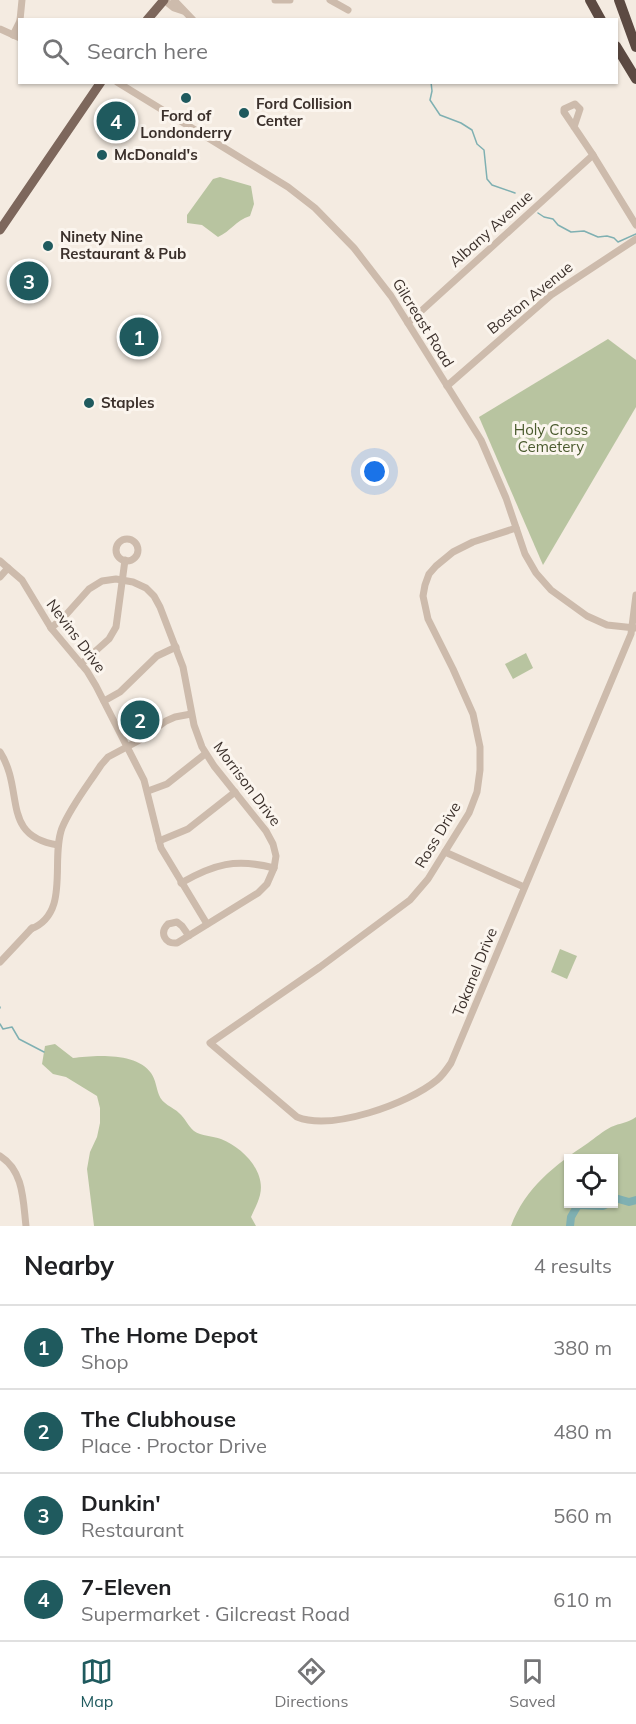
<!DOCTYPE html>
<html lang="en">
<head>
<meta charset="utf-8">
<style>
  :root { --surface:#fff; --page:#f6f6f6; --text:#202124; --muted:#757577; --line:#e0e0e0; --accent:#1f5a5e }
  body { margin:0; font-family:Mulish,sans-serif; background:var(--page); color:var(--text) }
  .controls { position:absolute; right:18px; bottom:18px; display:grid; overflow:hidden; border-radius:0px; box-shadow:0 2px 4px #0004 }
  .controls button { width:54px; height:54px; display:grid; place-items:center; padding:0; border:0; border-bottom:2px solid var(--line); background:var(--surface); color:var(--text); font:30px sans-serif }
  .you { position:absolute; left:375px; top:472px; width:21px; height:21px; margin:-15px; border:4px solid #fff; border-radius:50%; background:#1a73e8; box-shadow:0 0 0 9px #1a73e833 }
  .badge { display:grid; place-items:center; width:39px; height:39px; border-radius:50%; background:var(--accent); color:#fff; font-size:20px; font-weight:700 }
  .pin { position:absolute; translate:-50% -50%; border:3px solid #fff; box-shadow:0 2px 6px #0006 }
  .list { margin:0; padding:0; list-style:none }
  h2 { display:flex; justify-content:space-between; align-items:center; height:78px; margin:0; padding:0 24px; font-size:26px }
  h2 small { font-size:20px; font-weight:400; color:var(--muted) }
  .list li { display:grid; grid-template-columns:39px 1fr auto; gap:18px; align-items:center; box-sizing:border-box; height:84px; padding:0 24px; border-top:2px solid var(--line) }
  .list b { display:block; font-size:22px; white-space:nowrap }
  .list p { margin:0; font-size:20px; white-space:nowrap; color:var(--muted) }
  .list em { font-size:20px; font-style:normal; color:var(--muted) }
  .icon { flex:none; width:33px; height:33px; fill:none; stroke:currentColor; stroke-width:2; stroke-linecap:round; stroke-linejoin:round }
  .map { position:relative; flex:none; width:636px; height:1226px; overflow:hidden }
  .search { position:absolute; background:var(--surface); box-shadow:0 2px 4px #0004; left:18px; right:18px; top:18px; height:66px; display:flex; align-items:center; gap:15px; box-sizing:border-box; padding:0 21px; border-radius:0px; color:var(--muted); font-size:22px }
  .sheet { height:414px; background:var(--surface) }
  nav { display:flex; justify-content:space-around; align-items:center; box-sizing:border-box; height:84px; border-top:2px solid var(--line); background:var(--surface); font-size:16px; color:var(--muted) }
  nav a { display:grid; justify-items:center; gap:3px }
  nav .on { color:var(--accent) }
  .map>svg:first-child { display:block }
  .green { fill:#b8c4a0; fill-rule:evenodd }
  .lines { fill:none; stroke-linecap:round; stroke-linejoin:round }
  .stream { stroke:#7fb0b2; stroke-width:1.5 }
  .river { stroke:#7fb0b2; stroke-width:8 }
  .minor { stroke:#cdbbac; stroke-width:7 }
  .major { stroke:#7d675c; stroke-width:9 }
  .highway { stroke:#5c4a42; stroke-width:10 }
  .poi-dot { fill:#1f5a5e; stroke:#fbf5ee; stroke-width:2 }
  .labels { text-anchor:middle; stroke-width:6; stroke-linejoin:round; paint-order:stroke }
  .poi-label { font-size:15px; font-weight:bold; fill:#3b302b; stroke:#fbf5ee; text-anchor:start }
  .street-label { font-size:15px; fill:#3b302b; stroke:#fbf5ee }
  .park-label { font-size:15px; fill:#4a5a2e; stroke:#fbf5ee }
</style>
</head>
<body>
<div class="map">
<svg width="636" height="1226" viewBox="0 0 636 1226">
  <rect width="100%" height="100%" fill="#f4ebe1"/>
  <g class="green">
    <path d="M220 177 251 186 254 204 250 216C235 221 231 231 218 237L202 225 187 223V215L213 179Z"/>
    <polygon points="608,339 636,360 636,407 543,565 479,417"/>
    <polygon points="526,653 533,668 513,679 505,664"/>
    <polygon points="560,949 577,956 567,979 551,972"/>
    <path d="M55 1044 73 1058C94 1055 137 1052 151 1073 156 1080 156 1088 159 1095 162 1104 173 1107 179 1113 185 1118 188 1126 194 1131 201 1136 213 1136 221 1139 242 1147 266 1171 260 1195 258 1203 254 1210 251 1217L256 1226H94L87 1169 90 1152 97 1137 100 1123V1108L97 1096 66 1077 53 1074 42 1064 45 1046Z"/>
    <path d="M636 1117V1226H511C525 1188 555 1165 588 1143 595 1138 603 1131 611 1127 620 1123 628 1123 636 1117ZM568 1158H614V1204H568Z"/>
  </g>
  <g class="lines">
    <g class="stream">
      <polyline points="431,82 432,91 430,100 440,115 461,123 472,130 477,144 484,150 487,179 492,185 515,193"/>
      <polyline points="538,213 544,217 553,219 558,225 571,232 584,231 598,237 607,236 614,238 618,242 636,234"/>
      <polyline points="0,1007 0,1008"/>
      <polyline points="0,1024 3,1029 12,1027 19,1039 44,1052"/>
    </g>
    <g class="river">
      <polyline points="614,1199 615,1198 629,1202 636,1200"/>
      <polyline points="570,1226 571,1217 578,1205 603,1206 607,1204"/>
    </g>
    <g class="minor">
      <polyline points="164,0 174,8 183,11"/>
      <polyline points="174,0 193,20"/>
      <polyline points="275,0 290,0"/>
      <polyline points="330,0 348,10"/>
      <polyline points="20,20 22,0"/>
      <polyline points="0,29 20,38"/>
      <polyline points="13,35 20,21"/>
      <polyline points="117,82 288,187 315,208 354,248 391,296 481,440 506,498 525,554 536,573 551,590 587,616 607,625 635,628"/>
      <polyline points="574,127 580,109 575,104 564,109 564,112 593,155 636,225"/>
      <polyline points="408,323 593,155"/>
      <polyline points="447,386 551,295 636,239"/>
      <path d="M516 528 473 542 453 552 436 566 429 574 425 585 423 596 428 619 453 669 473 714 480 747V770L477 792 469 813 428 879 410 900 320 967 210 1043 297 1117C332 1131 408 1104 437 1080 443 1075 447 1069 451 1063L631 634 636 595"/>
      <circle cx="127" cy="550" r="11"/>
      <polyline points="0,561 8,568 0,577"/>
      <polyline points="8,568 22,580 51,628 87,671 96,686 144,780 161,848 207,924"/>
      <path d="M51 628 64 617 89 589 102 581 116 579 133 582 146 588 154 596 160 607 183 667 194 725 202 747 214 766 266 831 273 844 276 856 274 868 267 884 258 893 177 943C165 944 159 933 168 924L177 922 182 926 189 936"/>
      <polyline points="81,664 109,639 116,627 125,560"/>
      <polyline points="104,701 120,692 157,656 176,647"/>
      <path d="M0 752C25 791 0 836 58 845"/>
      <polyline points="148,791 167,784 205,754"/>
      <polyline points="159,841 188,829 235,792"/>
      <polyline points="445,852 524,887"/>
      <path d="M181 883C214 864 236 858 274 868"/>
      <path d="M31 929C71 913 50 860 62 828 71 806 88 785 101 765L108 757 138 741 166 721 175 717 191 714"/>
      <polyline points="0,962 32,928"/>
      <path d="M0 1156C24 1171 23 1201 26 1226"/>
    </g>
    <g class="major">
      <polyline points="147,20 164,0"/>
      <polyline points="0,230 101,82"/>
    </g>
    <g class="highway">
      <polyline points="590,0 601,20"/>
      <polyline points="619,0 636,47"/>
      <polyline points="616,46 636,79"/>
    </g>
  </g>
  <g class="poi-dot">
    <circle cx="186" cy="98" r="6"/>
    <circle cx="244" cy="113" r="6"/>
    <circle cx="102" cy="155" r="6"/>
    <circle cx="48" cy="246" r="6"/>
    <circle cx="89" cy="403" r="6"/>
  </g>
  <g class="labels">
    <g class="poi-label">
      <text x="256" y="109">Ford Collision<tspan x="256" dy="17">Center</tspan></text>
      <text x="186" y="121" text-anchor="middle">Ford of<tspan x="186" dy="17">Londonderry</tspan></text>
      <text x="114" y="160">McDonald's</text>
      <text x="60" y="242">Ninety Nine<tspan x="60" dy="17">Restaurant &amp; Pub</tspan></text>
      <text x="101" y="408">Staples</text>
    </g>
    <g class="street-label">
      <text transform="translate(491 229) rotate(-42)" y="5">Albany Avenue</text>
      <text transform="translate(530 298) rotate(-39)" y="5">Boston Avenue</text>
      <text transform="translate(423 323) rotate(58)" y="5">Gilcreast Road</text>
      <text transform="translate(76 636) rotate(53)" y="5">Nevins Drive</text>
      <text transform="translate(247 784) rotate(53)" y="5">Morrison Drive</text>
      <text transform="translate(438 835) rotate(-59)" y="5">Ross Drive</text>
      <text transform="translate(475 972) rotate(-68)" y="5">Tokanel Drive</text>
    </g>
    <g class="park-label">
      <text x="551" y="435">Holy Cross<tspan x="551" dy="17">Cemetery</tspan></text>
    </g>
  </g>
</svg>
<div class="controls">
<button><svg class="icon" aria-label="locate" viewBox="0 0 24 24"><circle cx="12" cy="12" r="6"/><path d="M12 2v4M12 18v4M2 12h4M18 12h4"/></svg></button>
</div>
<div class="you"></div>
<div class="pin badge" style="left:139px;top:337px">1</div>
<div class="pin badge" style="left:140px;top:720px">2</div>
<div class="pin badge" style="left:29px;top:281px">3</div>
<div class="pin badge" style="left:116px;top:121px">4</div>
<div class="search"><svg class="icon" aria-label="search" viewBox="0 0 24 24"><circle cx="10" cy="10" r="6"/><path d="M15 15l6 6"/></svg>Search here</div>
</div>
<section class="sheet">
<h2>Nearby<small>4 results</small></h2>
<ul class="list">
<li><span class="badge">1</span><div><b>The Home Depot</b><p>Shop</p></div><em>380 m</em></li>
<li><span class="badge">2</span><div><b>The Clubhouse</b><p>Place · Proctor Drive</p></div><em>480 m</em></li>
<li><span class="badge">3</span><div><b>Dunkin'</b><p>Restaurant</p></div><em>560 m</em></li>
<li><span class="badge">4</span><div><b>7-Eleven</b><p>Supermarket · Gilcreast Road</p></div><em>610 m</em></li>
</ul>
</section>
<nav>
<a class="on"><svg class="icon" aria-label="map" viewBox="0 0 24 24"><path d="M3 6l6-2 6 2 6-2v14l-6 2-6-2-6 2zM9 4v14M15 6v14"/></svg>Map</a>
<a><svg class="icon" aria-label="directions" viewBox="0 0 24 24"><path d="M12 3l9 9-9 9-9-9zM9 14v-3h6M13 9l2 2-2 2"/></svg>Directions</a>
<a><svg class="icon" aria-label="saved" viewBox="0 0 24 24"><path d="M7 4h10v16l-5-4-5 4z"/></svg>Saved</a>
</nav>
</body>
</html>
